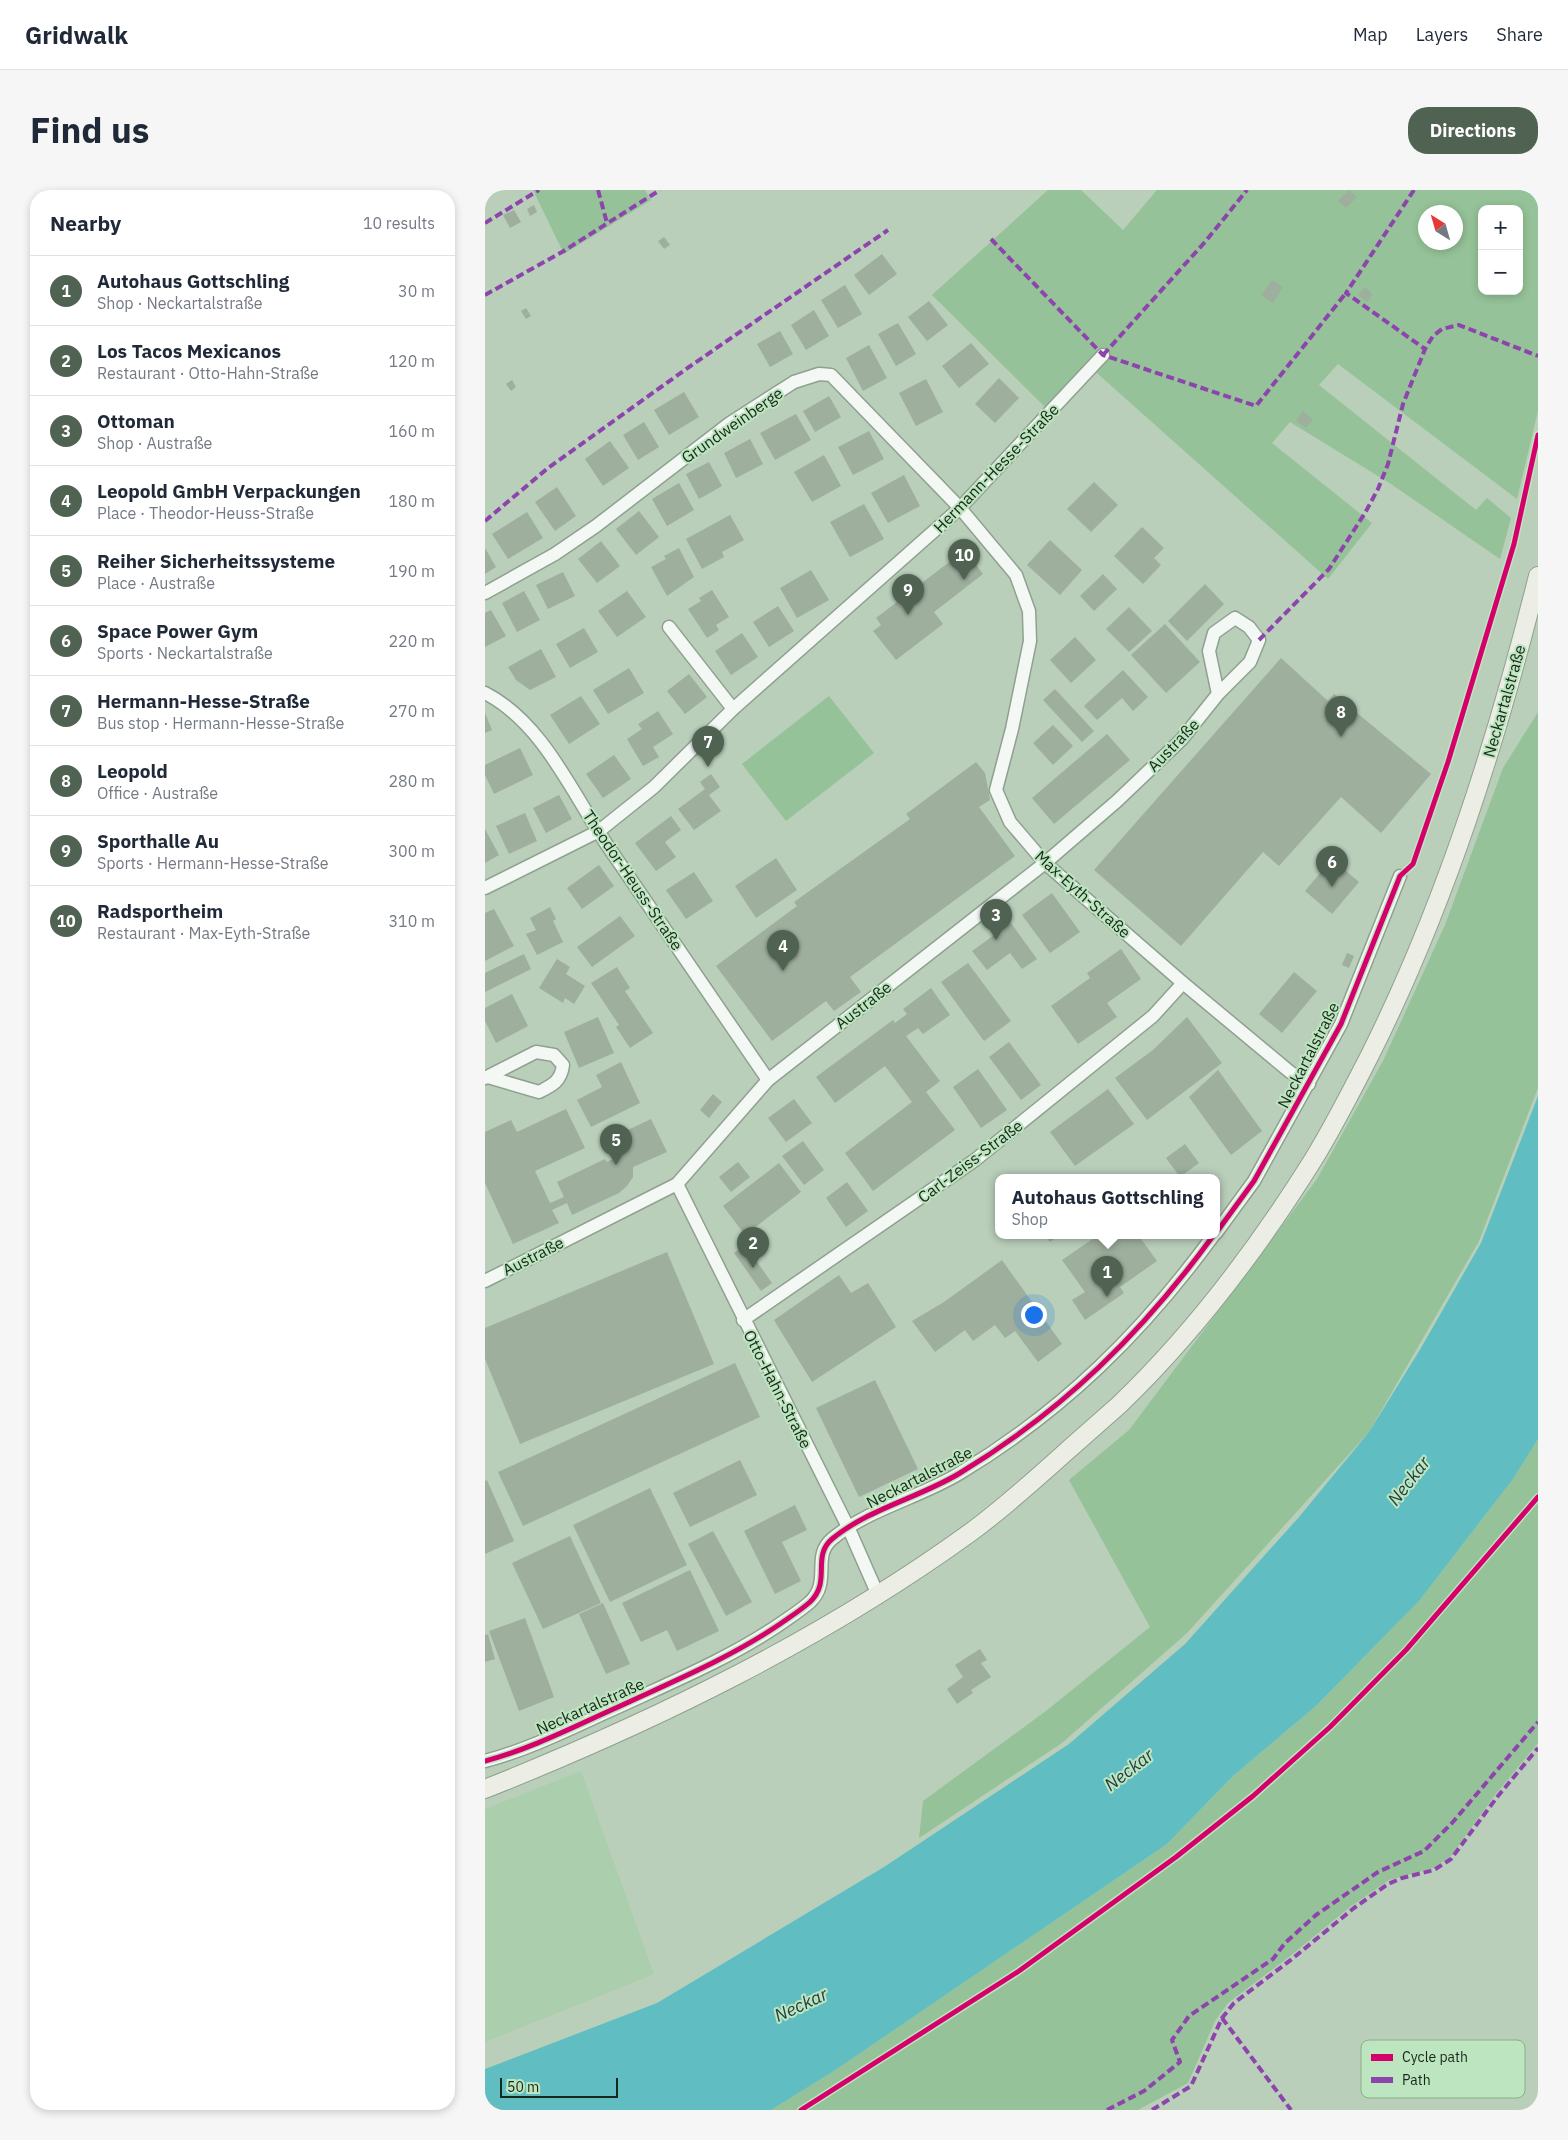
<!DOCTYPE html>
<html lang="en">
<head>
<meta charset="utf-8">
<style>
  :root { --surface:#fff; --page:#f6f6f7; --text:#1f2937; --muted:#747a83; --line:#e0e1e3; --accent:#506252 }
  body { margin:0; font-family:"IBM Plex Sans",sans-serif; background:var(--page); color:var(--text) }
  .controls { position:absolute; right:15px; top:15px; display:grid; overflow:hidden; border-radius:10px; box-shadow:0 2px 8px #0003 }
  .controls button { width:45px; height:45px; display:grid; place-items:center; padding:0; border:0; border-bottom:1px solid var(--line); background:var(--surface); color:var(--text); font:25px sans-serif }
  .compass { position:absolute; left:933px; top:15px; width:45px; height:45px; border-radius:50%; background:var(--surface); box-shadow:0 2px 8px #0003; rotate:323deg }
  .scale { position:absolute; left:15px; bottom:12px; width:118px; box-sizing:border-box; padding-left:5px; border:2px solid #18281a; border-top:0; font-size:14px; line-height:18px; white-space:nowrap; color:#18281a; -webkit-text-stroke:4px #bde5bf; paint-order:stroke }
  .you { position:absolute; left:548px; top:1124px; width:18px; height:18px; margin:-12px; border:4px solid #fff; border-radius:50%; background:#1a73e8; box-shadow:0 0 0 8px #1a73e833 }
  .badge { display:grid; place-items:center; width:32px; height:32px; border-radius:50%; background:var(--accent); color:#fff; font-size:16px; font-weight:700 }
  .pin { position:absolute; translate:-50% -41px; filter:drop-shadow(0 1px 2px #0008) }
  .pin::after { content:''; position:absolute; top:26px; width:18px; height:15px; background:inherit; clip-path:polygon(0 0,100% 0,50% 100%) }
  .popup { position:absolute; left:510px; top:984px; width:225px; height:65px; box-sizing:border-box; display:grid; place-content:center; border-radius:10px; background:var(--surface); filter:drop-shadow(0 1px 4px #0005); font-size:16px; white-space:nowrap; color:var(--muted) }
  .popup b { font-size:19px; color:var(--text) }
  .popup::after { content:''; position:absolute; left:50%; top:100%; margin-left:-10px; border:10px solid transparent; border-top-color:var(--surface) }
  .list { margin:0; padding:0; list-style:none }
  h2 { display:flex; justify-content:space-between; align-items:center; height:65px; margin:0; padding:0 20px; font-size:21px }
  h2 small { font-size:16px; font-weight:400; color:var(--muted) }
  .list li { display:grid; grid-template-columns:32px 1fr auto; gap:15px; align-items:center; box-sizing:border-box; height:70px; padding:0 20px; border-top:1px solid var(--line) }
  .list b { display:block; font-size:19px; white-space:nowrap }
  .list p { margin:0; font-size:16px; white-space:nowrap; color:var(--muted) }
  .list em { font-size:16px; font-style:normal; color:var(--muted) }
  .map { position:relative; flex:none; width:1053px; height:1920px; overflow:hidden; border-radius:20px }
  header { display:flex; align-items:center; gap:30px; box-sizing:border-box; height:70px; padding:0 25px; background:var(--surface); border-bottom:1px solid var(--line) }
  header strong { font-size:24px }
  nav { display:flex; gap:28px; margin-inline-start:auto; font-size:18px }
  .intro { display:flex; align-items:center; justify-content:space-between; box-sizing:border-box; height:120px; padding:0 30px }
  h1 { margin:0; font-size:35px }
  .button { padding:12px 22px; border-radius:20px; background:var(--accent); color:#fff; font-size:18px; font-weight:700 }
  main { display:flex; gap:30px; padding:0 30px }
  aside { flex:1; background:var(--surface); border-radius:20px; box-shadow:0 2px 8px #0003 }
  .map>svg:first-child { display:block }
  .built { fill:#abcead }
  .green { fill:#95c298; fill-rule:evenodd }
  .water { fill:#60bec2 }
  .building { fill:#9eaf9e }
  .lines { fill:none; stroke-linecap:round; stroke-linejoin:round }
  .minor-casing { stroke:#8fa090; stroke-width:15 }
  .secondary-casing { stroke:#8fa090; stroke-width:20 }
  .minor { stroke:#f4f8f5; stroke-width:12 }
  .secondary { stroke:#ecede4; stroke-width:18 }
  .quiet { stroke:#8e44ad; stroke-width:4; stroke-dasharray:8 4; stroke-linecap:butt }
  .cycleway-casing { stroke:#bde5bf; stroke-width:8 }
  .cycleway { stroke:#d6006c; stroke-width:5 }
  .labels { text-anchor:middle; stroke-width:4; stroke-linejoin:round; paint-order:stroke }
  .street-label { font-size:16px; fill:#18281a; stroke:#bde5bf }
  .water-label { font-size:18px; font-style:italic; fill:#254043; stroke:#bde5bf }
  .key { fill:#bde5bf; stroke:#8cac8e; stroke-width:1 }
  .key-label { font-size:14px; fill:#18281a }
</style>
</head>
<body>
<header>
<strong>Gridwalk</strong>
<nav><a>Map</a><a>Layers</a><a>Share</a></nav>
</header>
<div class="intro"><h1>Find us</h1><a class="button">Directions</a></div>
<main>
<aside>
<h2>Nearby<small>10 results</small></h2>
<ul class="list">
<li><span class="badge">1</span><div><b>Autohaus Gottschling</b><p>Shop · Neckartalstraße</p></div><em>30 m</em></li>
<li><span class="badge">2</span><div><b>Los Tacos Mexicanos</b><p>Restaurant · Otto-Hahn-Straße</p></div><em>120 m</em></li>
<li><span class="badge">3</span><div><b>Ottoman</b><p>Shop · Austraße</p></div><em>160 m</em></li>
<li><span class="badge">4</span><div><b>Leopold GmbH Verpackungen</b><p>Place · Theodor-Heuss-Straße</p></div><em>180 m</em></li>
<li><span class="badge">5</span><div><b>Reiher Sicherheitssysteme</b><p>Place · Austraße</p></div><em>190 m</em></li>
<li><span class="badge">6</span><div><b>Space Power Gym</b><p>Sports · Neckartalstraße</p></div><em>220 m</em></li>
<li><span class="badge">7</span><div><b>Hermann-Hesse-Straße</b><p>Bus stop · Hermann-Hesse-Straße</p></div><em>270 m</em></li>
<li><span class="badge">8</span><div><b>Leopold</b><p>Office · Austraße</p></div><em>280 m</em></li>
<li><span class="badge">9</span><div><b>Sporthalle Au</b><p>Sports · Hermann-Hesse-Straße</p></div><em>300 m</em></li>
<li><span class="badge">10</span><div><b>Radsportheim</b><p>Restaurant · Max-Eyth-Straße</p></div><em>310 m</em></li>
</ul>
</aside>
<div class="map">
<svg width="1053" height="1920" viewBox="0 0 1053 1920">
  <rect width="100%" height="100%" fill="#b9cfba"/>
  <polygon class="built" points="96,1581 169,1784 0,1852 0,1619"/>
  <g class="green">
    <polygon points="48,0 160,0 166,10 79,64"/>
    <path d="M563 0H596L638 40 672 0H1053V221L1032 309 853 174 834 195 991 320 1002 308 1026 328 1015 369 906 294 805 232 787 253 887 333 843 389 604 176 562 219 447 105ZM997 19H1034V101H997ZM941 22H971V52H941Z"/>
    <polygon points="344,506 389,563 301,631 257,574"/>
    <polygon points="1053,522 1053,898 994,1051 884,1242 702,1443 577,1553 434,1648 438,1611 561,1521 665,1437 584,1290 644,1240 832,989 898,871 960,735 1018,578"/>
    <polygon points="1053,1249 1053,1553 1010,1605 966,1666 948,1678 904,1690 865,1717 804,1767 743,1813 730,1831 703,1893 653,1920 286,1920 349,1881 682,1654 748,1586 831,1516 934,1411 1028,1289"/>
  </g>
  <polygon class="water" points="1053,906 1053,1249 1028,1289 934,1411 831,1516 748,1586 682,1654 349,1881 286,1920 0,1920 0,1879 172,1813 399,1677 584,1554 700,1454 814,1327 884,1242 936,1158 996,1053"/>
  <g class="building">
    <polygon points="864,0 872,7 861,18 853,11"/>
    <polygon points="49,15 52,22 45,26 42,19"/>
    <polygon points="29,20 36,32 25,38 18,25"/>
    <polygon points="179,47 185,55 179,59 173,51"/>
    <polygon points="397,64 412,84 384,105 369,85"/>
    <polygon points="787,90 798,97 788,113 776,105"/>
    <polygon points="360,95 377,124 353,138 336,110"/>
    <polygon points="880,97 888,104 882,112 873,105"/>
    <polygon points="444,111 463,135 442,151 423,127"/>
    <polygon points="41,118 46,126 41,129 36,121"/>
    <polygon points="329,120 344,146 321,160 306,135"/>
    <polygon points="413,133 431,164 411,176 393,144"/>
    <polygon points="295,141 308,164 285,177 272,154"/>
    <polygon points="486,153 504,174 474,198 457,176"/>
    <polygon points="384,155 402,188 378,201 361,168"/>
    <polygon points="514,188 534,208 510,233 490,214"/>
    <polygon points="441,189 458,222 431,236 414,203"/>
    <polygon points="27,190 31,197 26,201 21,194"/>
    <polygon points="199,202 214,227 184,245 169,220"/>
    <polygon points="344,206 356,227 330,242 318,221"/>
    <polygon points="818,221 828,229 821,238 811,231"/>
    <polygon points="311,224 326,250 290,270 275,243"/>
    <polygon points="159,232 174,257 153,270 138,245"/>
    <polygon points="384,241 399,269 368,285 353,257"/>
    <polygon points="265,249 278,274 251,288 239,263"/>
    <polygon points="125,251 144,278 118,296 100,269"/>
    <polygon points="339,265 356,296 327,312 309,282"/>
    <polygon points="224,272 237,296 214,309 201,284"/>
    <polygon points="419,285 435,316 403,333 386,303"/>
    <polygon points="609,292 633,315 606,342 582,319"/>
    <polygon points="194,293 209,320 182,336 167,309"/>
    <polygon points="72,297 91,326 70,341 50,312"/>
    <polygon points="379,314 399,349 365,367 345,332"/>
    <polygon points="154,321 174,347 151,365 131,339"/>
    <polygon points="42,322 58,348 23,369 7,344"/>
    <polygon points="245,325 259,350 237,362 239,367 217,379 201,349"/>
    <polygon points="657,337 679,358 669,368 676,375 658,394 629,366"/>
    <polygon points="565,350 597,380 575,405 542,375"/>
    <polygon points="116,351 135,376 112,393 93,369"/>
    <polygon points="0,358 11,377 0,384"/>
    <polygon points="194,358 209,387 182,406 166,377 181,369 179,366"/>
    <polygon points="480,360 498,384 449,422 458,434 411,470 388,441 396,435 391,428"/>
    <polygon points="326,380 344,410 312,428 295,398"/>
    <polygon points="78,382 90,406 63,419 51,395"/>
    <polygon points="618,384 632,399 609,421 595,406"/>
    <polygon points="720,394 739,414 702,451 683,431"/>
    <polygon points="227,400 244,427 231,435 234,440 222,448 203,419 216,411 214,408"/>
    <polygon points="39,401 55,430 32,442 17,413"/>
    <polygon points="142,401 161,427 132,447 113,421"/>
    <polygon points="293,416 309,441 284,457 268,432"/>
    <polygon points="644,417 667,441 644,462 621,439"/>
    <polygon points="6,420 21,446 0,457 0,423"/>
    <polygon points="680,434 715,472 681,503 646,465"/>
    <polygon points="99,438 113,462 85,478 71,454"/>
    <polygon points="257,443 273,467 246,485 230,461"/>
    <polygon points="590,447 611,470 586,493 565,470"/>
    <polygon points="56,459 71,487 45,500 31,490 23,477"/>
    <polygon points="796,468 843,511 849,504 946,584 896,643 856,607 794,676 778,662 696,756 609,680"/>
    <polygon points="144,478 159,503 123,524 108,500"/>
    <polygon points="638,480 663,507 648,521 637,508 612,530 599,516"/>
    <polygon points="204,484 222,507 200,524 182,501"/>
    <polygon points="570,499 609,541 597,552 558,510"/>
    <polygon points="96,506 115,534 84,554 65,525"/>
    <polygon points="173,521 188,544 168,557 174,567 158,576 142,549 157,539 153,534"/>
    <polygon points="0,523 7,540 0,543"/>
    <polygon points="568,535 588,556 568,575 548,553"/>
    <polygon points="622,544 645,570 569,634 547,608"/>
    <polygon points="35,558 48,585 9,604 0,585 0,575"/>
    <polygon points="129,565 146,589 118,608 101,584"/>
    <polygon points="491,572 500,583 505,610 494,617 530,666 365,787 376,802 349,821 341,811 287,851 231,776 312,716 309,712 425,629 421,624"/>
    <polygon points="226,584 235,597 224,605 236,621 209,640 193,619 220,599 215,592"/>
    <polygon points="74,605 87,629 61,643 48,618"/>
    <polygon points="40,623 52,651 24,664 11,636"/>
    <polygon points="186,626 196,640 180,652 191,667 171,681 150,653"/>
    <polygon points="0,639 14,665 0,673"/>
    <polygon points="291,668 312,700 271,728 250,696"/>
    <polygon points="847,669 874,692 847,724 820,701"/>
    <polygon points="114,675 129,696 97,719 82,698"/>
    <polygon points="209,682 228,711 201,729 181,700"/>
    <polygon points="567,703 595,742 565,763 537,725"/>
    <polygon points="65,717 71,729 68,731 78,752 52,765 41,744 51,740 45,728"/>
    <polygon points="9,719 29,756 0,771 0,723"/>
    <polygon points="135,726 150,746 107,777 92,757"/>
    <polygon points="526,733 552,769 537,779 525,763 502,780 487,761"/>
    <polygon points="636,759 656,789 622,813 632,827 593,854 566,816 605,788 602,783"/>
    <polygon points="862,763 869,766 864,778 857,775"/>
    <polygon points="39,764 46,779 0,802 0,783"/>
    <polygon points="72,769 85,777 81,784 100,796 89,814 80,808 78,813 54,798"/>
    <polygon points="483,773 526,831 499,851 456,792"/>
    <polygon points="132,777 145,798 140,801 168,843 145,858 131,837 134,835 106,793"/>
    <polygon points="809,782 832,801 797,843 774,824"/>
    <polygon points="446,798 465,825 438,844 433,838 421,846 455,891 441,902 470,940 388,1001 360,963 427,912 400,876 350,913 331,887 408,830 410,833 422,824 418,819"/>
    <polygon points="27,804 43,836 11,853 0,831 0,818"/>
    <polygon points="113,827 129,863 94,878 79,842"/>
    <polygon points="702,827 737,873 662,930 630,888 668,860"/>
    <polygon points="524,852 556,895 536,910 504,867"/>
    <polygon points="136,872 155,913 106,937 92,910 117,897 111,885"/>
    <polygon points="493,879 522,920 496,938 468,897"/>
    <polygon points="733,880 777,941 746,965 704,907"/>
    <polygon points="623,899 649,934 590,976 565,942"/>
    <polygon points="228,904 237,912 224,928 215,920"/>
    <polygon points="309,909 327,933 301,952 283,928"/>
    <polygon points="81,919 100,958 50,981 65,1013 79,1007 72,992 120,969 122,972 132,967 124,949 166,929 182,962 148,977 148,987 142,996 134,1003 87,1025 82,1013 67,1020 74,1033 28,1054 0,993 0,942 26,930 32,942"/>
    <polygon points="318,951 339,980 319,995 297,966"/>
    <polygon points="700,954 714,973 695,987 681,968"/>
    <polygon points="253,972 265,987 246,1002 234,987"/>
    <polygon points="294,973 316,1002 260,1045 238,1016"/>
    <polygon points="362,992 383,1021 361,1037 341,1008"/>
    <polygon points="560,1046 573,1046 565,1052"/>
    <polygon points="612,1046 654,1046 672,1071 635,1097 639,1103 600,1130 587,1110 600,1102 577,1070"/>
    <polygon points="260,1055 287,1093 276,1101 249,1063"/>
    <polygon points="182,1062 229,1174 35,1254 0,1169 0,1138"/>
    <polygon points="517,1070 577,1154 553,1172 530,1141 520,1148 510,1135 488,1151 480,1140 450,1162 427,1131 459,1112"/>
    <polygon points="354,1085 366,1103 383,1093 411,1137 327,1192 289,1130"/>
    <polygon points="250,1173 275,1227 38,1336 13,1282"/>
    <polygon points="390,1190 433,1279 374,1307 331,1218"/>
    <polygon points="255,1270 272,1305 205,1337 188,1303"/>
    <polygon points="2,1290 29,1351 0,1364 0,1291"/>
    <polygon points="165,1298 202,1375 125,1412 88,1335"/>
    <polygon points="310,1315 322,1340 297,1352 316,1391 290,1404 259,1341"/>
    <polygon points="228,1341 267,1412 241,1426 203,1354"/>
    <polygon points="85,1346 116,1413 58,1439 27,1373"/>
    <polygon points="205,1380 234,1441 192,1461 182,1440 156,1452 137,1413"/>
    <polygon points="118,1413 145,1474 121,1484 94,1424"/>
    <polygon points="40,1428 69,1507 34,1521 4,1441"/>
    <polygon points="3,1444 10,1469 0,1472 0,1445"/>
    <polygon points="495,1459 502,1470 496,1473 506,1487 486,1500 488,1503 472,1514 462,1499 478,1487 470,1475"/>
  </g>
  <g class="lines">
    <g class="minor-casing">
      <g id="minor">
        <polyline points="0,403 70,364 111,336 245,233 309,192 334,184 346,185 475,318 531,385 544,421 545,451 527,539 511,600 525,632 560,673 698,793 805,882 824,894"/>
        <polyline points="184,437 248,519"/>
        <path d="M0 503C58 533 87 603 122 655 176 733 229 811 283 890"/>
        <polyline points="0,698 114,641 169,597 248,519 475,318 618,165"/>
        <path d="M0 888 51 862 69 865 78 875C76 891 68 895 54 902L3 887"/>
        <polyline points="192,994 364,1339 393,1405"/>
        <polyline points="731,1043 769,991 856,834 915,686"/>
        <polyline points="0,1091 192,994 283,890 560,673 632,611 697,549 733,504 765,472 774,450 764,437 750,428 729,443 724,461 733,504"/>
        <polyline points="258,1130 490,970 668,826 698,793"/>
        <path d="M0 1571C46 1559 90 1536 133 1517 189 1491 245 1468 295 1434 305 1427 316 1420 325 1412 347 1391 326 1367 347 1349 383 1319 436 1307 475 1283 579 1220 657 1143 728 1046"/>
      </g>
    </g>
    <g class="secondary-casing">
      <path id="secondary" d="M0 1599C170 1531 337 1450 486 1342 520 1317 552 1288 583 1260 600 1245 617 1230 634 1215 709 1143 773 1058 828 970 849 936 867 900 885 865 961 713 1012 550 1053 386"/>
    </g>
    <use href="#minor" class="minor"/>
    <use href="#secondary" class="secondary"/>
    <g class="quiet">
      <polyline points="113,0 122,33"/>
      <polyline points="929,0 861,103 940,159"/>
      <polyline points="0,33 54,0"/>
      <polyline points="506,49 618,165 771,216 861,103"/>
      <polyline points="0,105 77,62 175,0"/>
      <polyline points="618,165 720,52 762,0"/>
      <polyline points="0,331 63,278 204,177 403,40"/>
      <polyline points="774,450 844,379 880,323 893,299 903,274 918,214 940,159 948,146 957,139 974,135 1053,166"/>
      <polyline points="737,1828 806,1920"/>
      <polyline points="622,1920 659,1901 695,1872 687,1850 704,1826 788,1769 800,1753 831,1725 893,1682 939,1661 967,1633 1053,1532"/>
      <polyline points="667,1920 706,1896 737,1828 749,1813 807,1769 869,1718 903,1694 917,1688 949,1680 966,1669 1013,1606 1053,1558"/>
    </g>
    <g class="cycleway-casing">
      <g id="cycleway">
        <polyline points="731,1043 769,991 856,834 915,686 928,674 963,572 1029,354 1053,245"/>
        <path d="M0 1571C46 1559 90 1536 133 1517 189 1491 245 1468 295 1434 305 1427 316 1420 325 1412 347 1391 326 1367 347 1349 383 1319 436 1307 475 1283 579 1220 657 1143 728 1046"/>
        <polyline points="316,1920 534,1781 691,1667 768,1606 845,1537 921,1460 1053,1307"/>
      </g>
    </g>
    <use href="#cycleway" class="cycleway"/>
  </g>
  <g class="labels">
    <g class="street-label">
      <text transform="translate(247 235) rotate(-35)" y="6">Grundweinberge</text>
      <text transform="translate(511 278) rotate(-46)" y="6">Hermann-Hesse-Straße</text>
      <text transform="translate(1019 511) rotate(-74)" y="6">Neckartalstraße</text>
      <text transform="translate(688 555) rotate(-46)" y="6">Austraße</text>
      <text transform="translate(148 690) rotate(56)" y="6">Theodor-Heuss-Straße</text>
      <text transform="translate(598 704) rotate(42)" y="6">Max-Eyth-Straße</text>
      <text transform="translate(378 815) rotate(-38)" y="6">Austraße</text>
      <text transform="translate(823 865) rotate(-63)" y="6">Neckartalstraße</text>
      <text transform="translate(485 971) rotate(-37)" y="6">Carl-Zeiss-Straße</text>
      <text transform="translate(48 1066) rotate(-27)" y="6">Austraße</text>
      <text transform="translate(293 1199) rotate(63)" y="6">Otto-Hahn-Straße</text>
      <text transform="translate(434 1287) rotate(-27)" y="6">Neckartalstraße</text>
      <text transform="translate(105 1516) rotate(-24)" y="6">Neckartalstraße</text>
    </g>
    <g class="water-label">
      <text transform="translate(924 1291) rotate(-52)" y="6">Neckar</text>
      <text transform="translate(644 1580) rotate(-38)" y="6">Neckar</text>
      <text transform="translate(316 1815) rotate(-25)" y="6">Neckar</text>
    </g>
  </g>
  <rect x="876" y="1850" width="164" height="58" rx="8" class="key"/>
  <rect x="886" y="1864" width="22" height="7" fill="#d6006c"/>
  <rect x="886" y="1887" width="22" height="6" fill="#8e44ad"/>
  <g class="key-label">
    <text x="917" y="1872">Cycle path</text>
    <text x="917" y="1895">Path</text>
  </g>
</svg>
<div class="controls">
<button>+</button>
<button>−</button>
</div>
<svg class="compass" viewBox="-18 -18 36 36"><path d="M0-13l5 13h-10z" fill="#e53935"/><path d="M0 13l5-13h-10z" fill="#747a83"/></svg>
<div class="scale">50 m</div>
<div class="you"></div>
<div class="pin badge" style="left:622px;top:1107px">1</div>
<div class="popup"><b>Autohaus Gottschling</b>Shop</div>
<div class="pin badge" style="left:268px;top:1078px">2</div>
<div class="pin badge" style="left:511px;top:750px">3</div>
<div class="pin badge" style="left:298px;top:781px">4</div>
<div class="pin badge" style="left:131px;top:975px">5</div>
<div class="pin badge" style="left:847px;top:697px">6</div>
<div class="pin badge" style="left:223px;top:577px">7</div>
<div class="pin badge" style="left:856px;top:547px">8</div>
<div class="pin badge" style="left:423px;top:425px">9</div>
<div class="pin badge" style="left:479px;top:390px">10</div>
</div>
</main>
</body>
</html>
